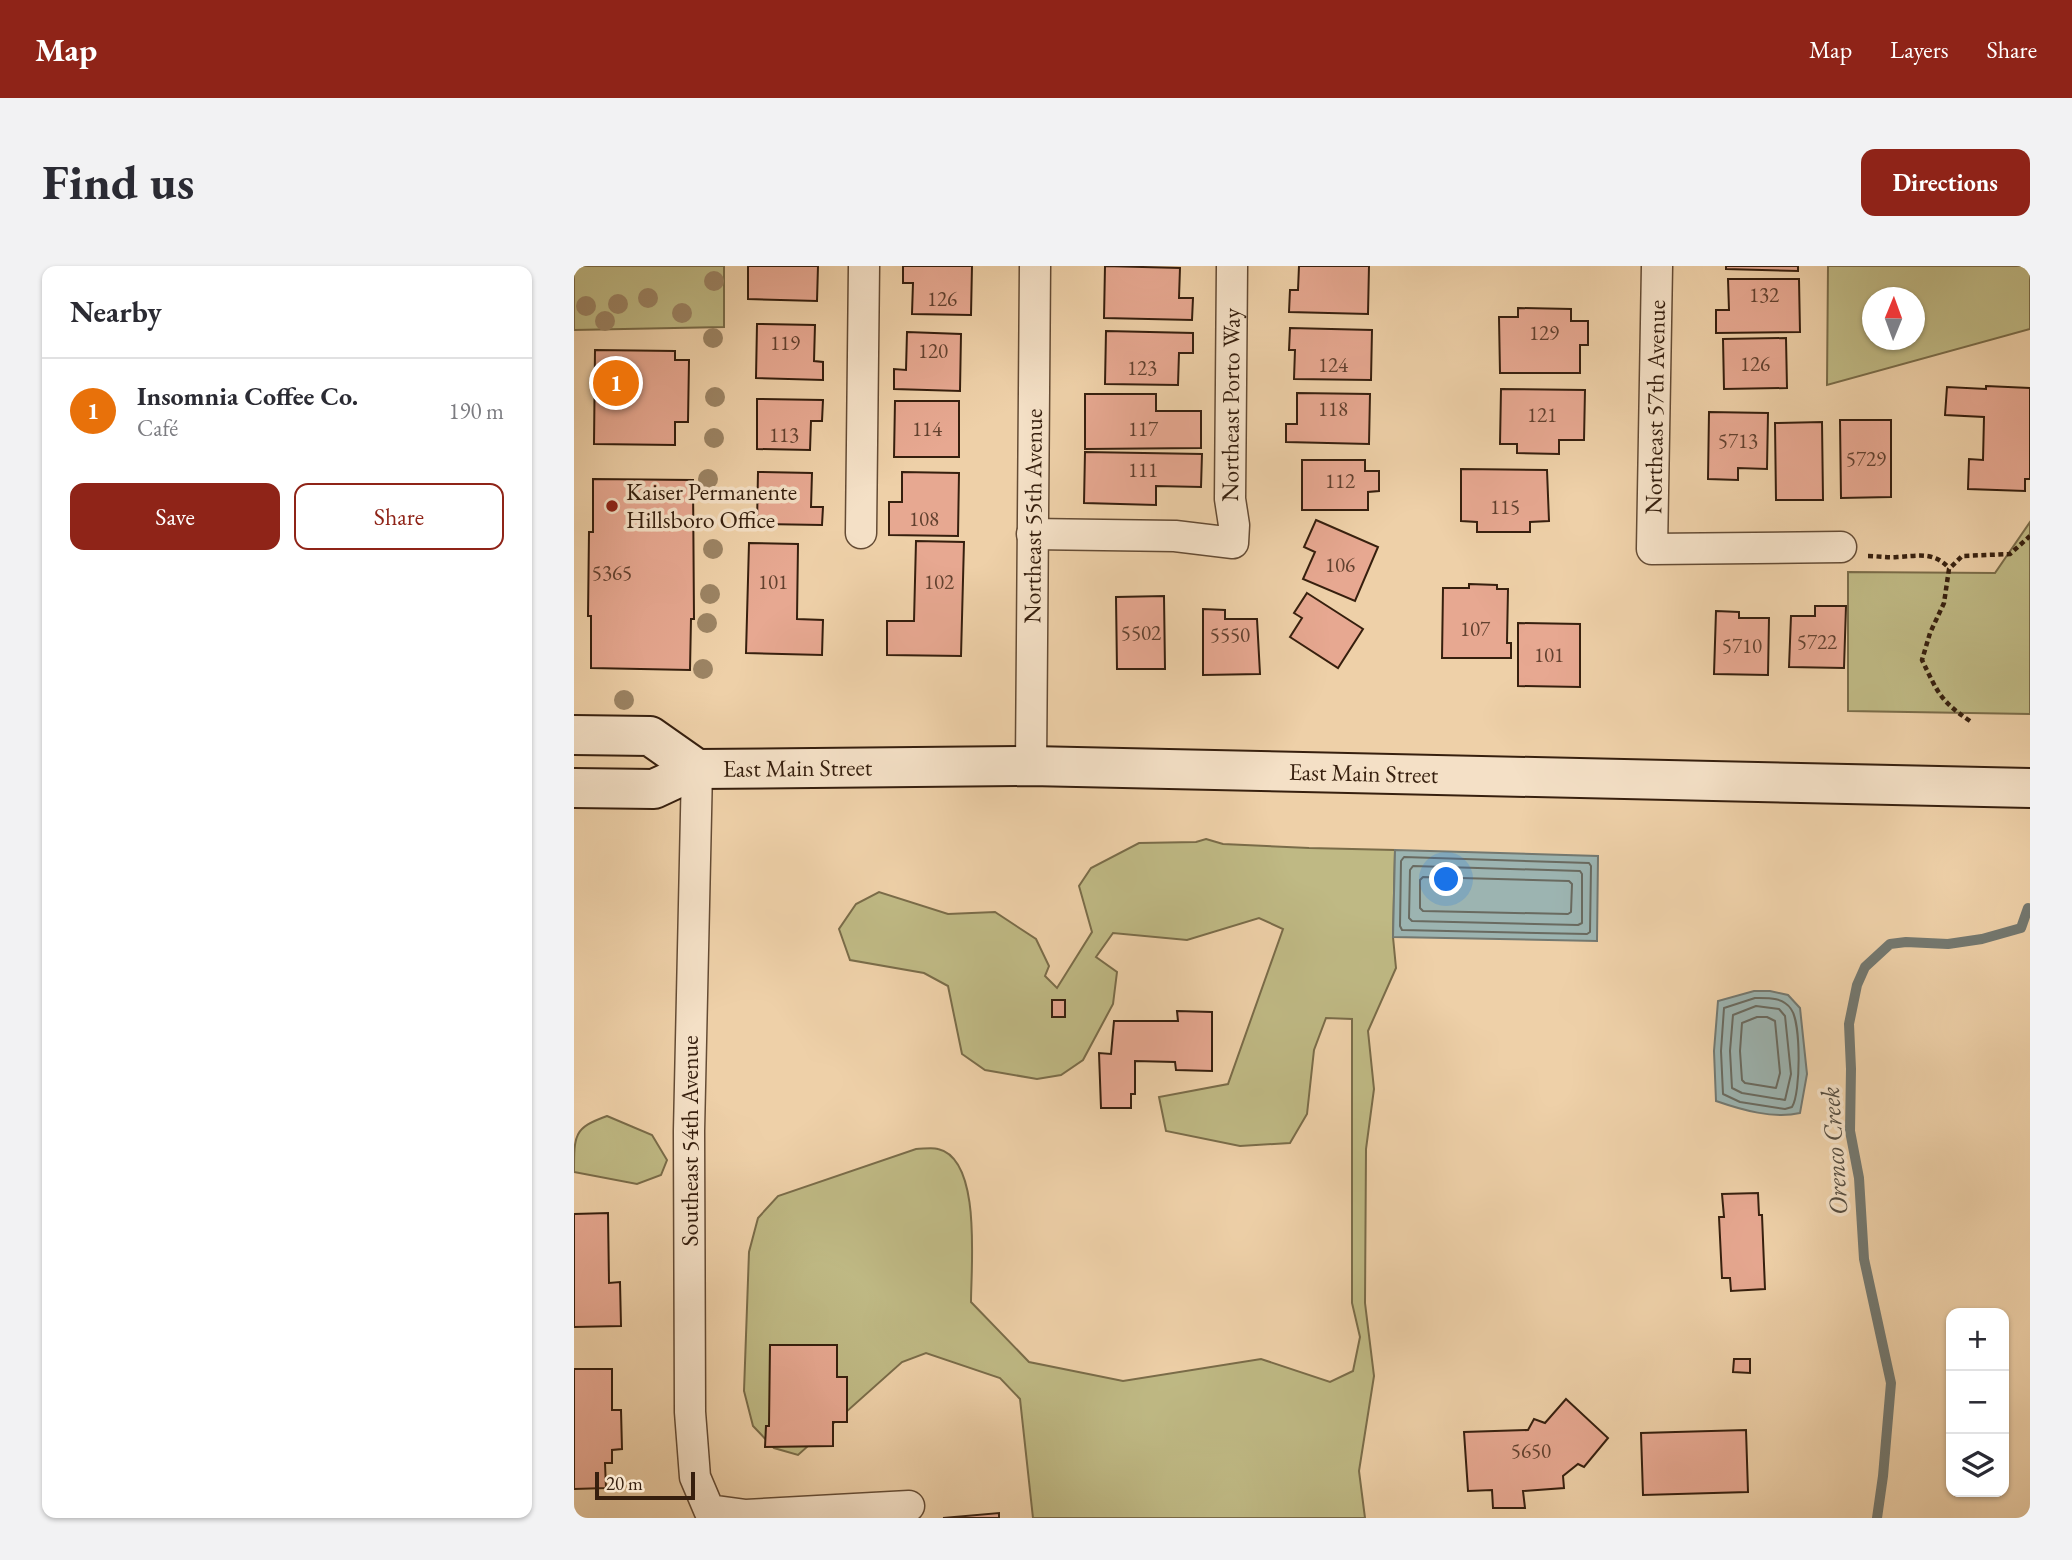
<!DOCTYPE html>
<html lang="en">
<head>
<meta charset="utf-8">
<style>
  :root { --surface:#fff; --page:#f2f2f3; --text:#2b2b33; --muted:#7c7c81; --line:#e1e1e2; --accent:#8f2418 }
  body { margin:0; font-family:"EB Garamond",serif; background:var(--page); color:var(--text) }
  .controls { position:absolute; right:21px; bottom:21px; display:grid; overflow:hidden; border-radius:14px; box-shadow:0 2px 5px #0004 }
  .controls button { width:63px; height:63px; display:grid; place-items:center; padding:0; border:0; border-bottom:2px solid var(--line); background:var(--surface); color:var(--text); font:35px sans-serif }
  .compass { position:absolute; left:1288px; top:21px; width:63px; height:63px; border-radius:50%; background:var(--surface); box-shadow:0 2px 5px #0004; rotate:1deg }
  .scale { position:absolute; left:21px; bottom:18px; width:100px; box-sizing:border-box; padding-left:7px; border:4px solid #361f0e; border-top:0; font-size:19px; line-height:24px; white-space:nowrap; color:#361f0e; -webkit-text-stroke:5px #f4e0c6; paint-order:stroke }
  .you { position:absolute; left:873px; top:614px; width:24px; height:24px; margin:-18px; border:5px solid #fff; border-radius:50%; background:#1a73e8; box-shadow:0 0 0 10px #1a73e833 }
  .badge { display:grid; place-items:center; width:46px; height:46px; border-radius:50%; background:var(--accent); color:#fff; font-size:23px; font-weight:700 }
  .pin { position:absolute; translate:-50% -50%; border:4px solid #fff; box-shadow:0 2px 7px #0006 }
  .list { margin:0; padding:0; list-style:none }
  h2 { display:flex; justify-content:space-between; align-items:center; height:91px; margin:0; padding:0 28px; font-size:30px }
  h2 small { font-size:23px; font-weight:400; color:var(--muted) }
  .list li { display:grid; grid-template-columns:46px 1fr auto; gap:21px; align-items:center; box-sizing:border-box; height:105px; padding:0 28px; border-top:2px solid var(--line) }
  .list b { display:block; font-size:26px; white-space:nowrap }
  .list p { margin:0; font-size:23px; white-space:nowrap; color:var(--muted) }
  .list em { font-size:23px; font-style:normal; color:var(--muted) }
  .actions { display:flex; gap:14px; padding:21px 28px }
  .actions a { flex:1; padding:16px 0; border:2px solid var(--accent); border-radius:14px; text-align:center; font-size:24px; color:var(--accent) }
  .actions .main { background:var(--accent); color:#fff }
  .icon { flex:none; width:38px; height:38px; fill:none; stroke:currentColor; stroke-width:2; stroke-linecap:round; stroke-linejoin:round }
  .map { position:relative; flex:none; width:1456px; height:1252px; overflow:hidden; border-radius:14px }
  header { display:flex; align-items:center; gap:42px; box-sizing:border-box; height:98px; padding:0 35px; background:var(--accent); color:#fff }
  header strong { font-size:33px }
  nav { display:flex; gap:38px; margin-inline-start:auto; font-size:24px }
  .intro { display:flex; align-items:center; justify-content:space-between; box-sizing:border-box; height:168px; padding:0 42px }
  h1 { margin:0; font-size:49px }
  .button { padding:18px 32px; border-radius:14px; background:var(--accent); color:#fff; font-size:24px; font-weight:700 }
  main { display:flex; gap:42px; padding:0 42px }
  aside { flex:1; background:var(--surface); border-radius:14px; box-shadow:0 2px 5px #0004 }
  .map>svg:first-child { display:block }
  .green { fill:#bfb984; stroke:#7a6c49; stroke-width:2; fill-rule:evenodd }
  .water { fill:#9cb4b1; stroke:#737870; stroke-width:2 }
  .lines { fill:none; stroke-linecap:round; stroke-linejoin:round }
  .shore { stroke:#696a60; stroke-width:2 }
  .stream { stroke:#737870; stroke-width:10 }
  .building { fill:#e7a891; stroke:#361f0e; stroke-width:2 }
  .street-casing { stroke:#644b34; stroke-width:33 }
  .secondary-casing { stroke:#361f0e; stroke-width:42 }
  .path { stroke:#361f0e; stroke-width:4.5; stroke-dasharray:5 3.5; stroke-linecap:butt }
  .street { stroke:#f4e0c6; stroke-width:30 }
  .secondary { stroke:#f4e0c6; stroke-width:38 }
  .tree { fill:#9c8464 }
  .poi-dot { fill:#8f2418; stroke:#f4e0c6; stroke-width:2.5 }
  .labels { text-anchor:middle; stroke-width:7; stroke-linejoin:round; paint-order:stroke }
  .number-label { font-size:21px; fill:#62412f }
  .street-label { font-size:24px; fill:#361f0e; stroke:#f4e0c6 }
  .poi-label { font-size:24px; fill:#361f0e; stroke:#f4e0c6; text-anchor:start }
  .water-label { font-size:26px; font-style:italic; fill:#554c3f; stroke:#f4e0c6 }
</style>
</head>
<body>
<header>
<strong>Map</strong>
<nav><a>Map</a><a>Layers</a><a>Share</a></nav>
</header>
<div class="intro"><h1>Find us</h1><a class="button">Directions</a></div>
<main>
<aside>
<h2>Nearby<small></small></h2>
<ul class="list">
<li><span class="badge" style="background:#e8710a">1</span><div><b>Insomnia Coffee Co.</b><p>Café</p></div><em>190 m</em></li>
</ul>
<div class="actions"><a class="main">Save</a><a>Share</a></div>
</aside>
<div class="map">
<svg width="1456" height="1252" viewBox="0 0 1456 1252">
  <rect width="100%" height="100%" fill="#eed0a8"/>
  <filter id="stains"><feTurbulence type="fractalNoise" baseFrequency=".00286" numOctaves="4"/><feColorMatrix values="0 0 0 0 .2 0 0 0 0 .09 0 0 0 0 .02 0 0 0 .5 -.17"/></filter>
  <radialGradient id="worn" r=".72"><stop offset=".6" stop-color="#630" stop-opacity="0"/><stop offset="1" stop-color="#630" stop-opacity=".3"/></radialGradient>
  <g class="green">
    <polygon points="0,0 150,0 150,61 0,64"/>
    <path d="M1254 0H1456V63L1253 119ZM1298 32H1340V74H1298Z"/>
    <polygon points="1456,256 1456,448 1274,445 1274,306 1421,307"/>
    <path d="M632 573 649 578 735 582 821 584 819 671 822 702 794 765 800 823 792 883 791 1037 800 1110 785 1205 791 1252H459L446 1133 426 1112 352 1087 328 1096 224 1189 200 1182 179 1160 170 1125 175 986 184 952 204 930 342 883C349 883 358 881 364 883 408 893 397 1000 397 1036L455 1096 549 1115 687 1093 756 1116 779 1105 786 1071 778 1037V753L752 752 740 784 733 848 716 877 666 880 592 865 585 831 654 818 709 663 685 652 613 674 539 667 522 691 543 706 539 738 509 794 487 809 463 813 411 804 388 788 374 720 350 707 276 694 265 663 282 638 305 626 374 648 421 646 462 673 475 700 471 710 483 722 518 666 505 620 517 602 565 577 622 576Z"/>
    <path d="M33 850 78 869 93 894 87 909 63 918 0 906C0 868 0 862 33 850Z"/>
  </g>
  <g class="water">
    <polygon points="821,584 1024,590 1023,675 819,671"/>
    <path d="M1180 725H1196L1214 729 1226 742 1233 808 1226 847C1199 853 1168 844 1142 835L1140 785 1144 735Z"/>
  </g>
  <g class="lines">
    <g class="shore">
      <polygon points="830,591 1015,597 1017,600 1016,666 1013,668 828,664 826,660 827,595"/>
      <polygon points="839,600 1006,605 1008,608 1008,657 1004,659 838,655 835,652 836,604"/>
      <polygon points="849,611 995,615 998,618 997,646 994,648 849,645 846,642 846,614"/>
      <path d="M1181 732C1194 732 1209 731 1217 743 1227 756 1227 827 1218 841L1211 843 1166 836 1149 828 1147 785 1150 742Z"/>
      <polygon points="1182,740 1205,743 1211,750 1217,808 1211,834 1168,827 1158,822 1156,785 1159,749"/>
      <polygon points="1183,751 1193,751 1201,755 1206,807 1202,822 1171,817 1168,814 1166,785 1168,757"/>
    </g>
    <polyline class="stream" points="1303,1252 1309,1210 1317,1117 1290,993 1285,912 1276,865 1277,803 1275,758 1283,719 1291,701 1316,678 1332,676 1374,678 1408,673 1447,662 1454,642"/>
  </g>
  <g class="building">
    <polygon points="174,0 244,0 243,35 174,33"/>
    <polygon points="329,0 398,0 397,49 338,48 339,17 329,17"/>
    <polygon points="531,0 606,2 605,32 619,32 618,54 530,52"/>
    <polygon points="725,0 795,0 794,48 715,46 716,24 724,24"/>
    <polygon points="1152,0 1224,0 1224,5 1152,3"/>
    <polygon points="1154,13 1225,13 1226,66 1142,67 1142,44 1155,44"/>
    <polygon points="944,42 997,43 997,55 1014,55 1014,79 1006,79 1006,107 926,107 925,51 944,51"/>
    <polygon points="183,58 241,59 240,95 249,96 249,114 182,112"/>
    <polygon points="716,62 798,64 797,114 720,113 721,84 715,84"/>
    <polygon points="532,65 619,67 619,87 605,87 604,119 531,118"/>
    <polygon points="333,66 387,68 386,125 320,123 320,103 332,104"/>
    <polygon points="1212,72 1213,122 1150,123 1149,73"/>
    <polygon points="21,84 101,85 101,94 115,94 114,156 101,156 101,179 20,178"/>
    <polygon points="1412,120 1456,122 1456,213 1451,213 1451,225 1394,223 1395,193 1409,194 1410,151 1371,149 1373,121 1412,123"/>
    <polygon points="927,123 1011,124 1010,174 985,174 985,188 943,187 943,178 926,178"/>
    <polygon points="723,127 796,128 795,178 712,176 712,158 723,158"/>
    <polygon points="511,128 582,128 582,145 627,145 627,182 511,183"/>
    <polygon points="183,133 249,134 248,155 237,155 236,184 183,183"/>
    <polygon points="321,135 385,135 385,191 320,191"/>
    <polygon points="1135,146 1194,147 1193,203 1164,202 1164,214 1134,213"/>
    <polygon points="1266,154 1317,154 1317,231 1267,232"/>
    <polygon points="1248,156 1249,234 1202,234 1201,157"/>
    <polygon points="511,186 628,188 627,221 582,220 582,239 510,237"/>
    <polygon points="728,194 791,194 791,205 805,205 805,225 794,226 794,244 728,244"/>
    <polygon points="887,203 973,204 975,255 956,256 956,266 903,266 903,256 887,255"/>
    <polygon points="184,206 238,207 237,241 249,241 248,259 183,258"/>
    <polygon points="328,206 385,207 384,270 315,269 315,236 328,236"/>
    <polygon points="19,213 119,214 120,353 117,353 116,404 17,402 17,350 14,350 15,266 19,266"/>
    <polygon points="742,254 804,281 781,335 729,313 741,286 730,281"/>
    <polygon points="342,275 390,276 387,390 313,389 313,355 340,355"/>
    <polygon points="175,277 224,278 223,353 249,354 248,389 172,387"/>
    <polygon points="895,318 923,319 923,323 934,323 933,377 937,377 937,392 868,392 869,322 895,322"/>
    <polygon points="733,327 789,363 764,402 716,371 728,352 720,347"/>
    <polygon points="590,330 591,403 543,403 542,331"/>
    <polygon points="1241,340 1272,340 1270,402 1215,401 1217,350 1241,350"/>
    <polygon points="629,343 651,344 651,353 683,353 686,408 629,409"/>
    <polygon points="1142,345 1165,346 1165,352 1195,352 1194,409 1140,408"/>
    <polygon points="944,357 1006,358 1006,421 944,420"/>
    <rect x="478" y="734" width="13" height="17"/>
    <polygon points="603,745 638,746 638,805 602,804 601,796 561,795 561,828 557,828 557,842 527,842 525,787 537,788 540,755 604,755"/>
    <polygon points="1184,927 1185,949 1188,949 1191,1023 1157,1025 1156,1012 1148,1012 1145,951 1150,951 1148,928"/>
    <polygon points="34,947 35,1017 46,1016 47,1060 0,1061 0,948"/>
    <polygon points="196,1079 263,1079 263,1111 273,1111 273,1156 259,1156 259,1180 191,1181 192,1160 195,1160"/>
    <polygon points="1160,1093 1176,1093 1176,1107 1159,1106"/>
    <polygon points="0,1103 38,1103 38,1144 47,1144 48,1183 38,1184 38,1197 31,1197 32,1222 0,1223"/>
    <polygon points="992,1133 1034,1172 1010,1201 1004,1198 989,1210 990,1222 949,1225 951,1242 919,1242 918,1224 894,1225 890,1166 954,1164 960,1153 971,1157"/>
    <polygon points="1172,1164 1174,1226 1069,1229 1067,1167"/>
    <polygon points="425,1247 425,1252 369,1252"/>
  </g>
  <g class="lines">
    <g class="street-casing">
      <g id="street">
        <polyline points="1083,0 1078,283 1267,281"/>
        <polyline points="287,267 290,0"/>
        <path id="s1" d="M458 268 601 270 659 277 660 259 656 233 658 0"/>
        <path id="s2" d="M457 500 461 0"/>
        <polyline points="123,503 115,865 116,1146 121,1211 135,1244 172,1249 335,1240"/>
      </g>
    </g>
    <g class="secondary-casing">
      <g id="secondary">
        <polyline points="0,469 76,470 123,503"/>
        <path id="s3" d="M0 522 80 523 123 503 457 500 1456 522"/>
      </g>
    </g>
    <g class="path">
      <path d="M1294 290C1304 290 1314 292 1323 291 1344 290 1359 285 1375 302"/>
      <path d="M1396 455C1366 435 1363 425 1348 394L1356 367 1370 337 1375 303 1388 290 1436 288 1456 270"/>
    </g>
    <use href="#street" class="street"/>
    <use href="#secondary" class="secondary"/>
  </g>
  <g class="tree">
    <circle cx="140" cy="15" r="10"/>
    <circle cx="74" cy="32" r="10"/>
    <circle cx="44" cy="38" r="10"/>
    <circle cx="12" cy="40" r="10"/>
    <circle cx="108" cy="47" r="10"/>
    <circle cx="31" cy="55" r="10"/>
    <circle cx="139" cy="72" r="10"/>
    <circle cx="141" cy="131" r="10"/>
    <circle cx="140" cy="172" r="10"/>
    <circle cx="134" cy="213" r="10"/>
    <circle cx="139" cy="283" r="10"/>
    <circle cx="136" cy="328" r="10"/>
    <circle cx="133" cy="357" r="10"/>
    <circle cx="129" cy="403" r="10"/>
    <circle cx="50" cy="434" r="10"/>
  </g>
  <circle class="poi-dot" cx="38" cy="240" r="7"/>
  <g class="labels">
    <g class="number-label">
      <text x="1190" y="36">132</text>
      <text x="368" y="40">126</text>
      <text x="970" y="74">129</text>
      <text x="211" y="84">119</text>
      <text x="359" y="92">120</text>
      <text x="1181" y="105">126</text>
      <text x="759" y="106">124</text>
      <text x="568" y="109">123</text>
      <text x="759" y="150">118</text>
      <text x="968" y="156">121</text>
      <text x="353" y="170">114</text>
      <text x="569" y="170">117</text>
      <text x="210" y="176">113</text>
      <text x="1164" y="182">5713</text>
      <text x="1292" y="200">5729</text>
      <text x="569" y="211">111</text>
      <text x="766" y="222">112</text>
      <text x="931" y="248">115</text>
      <text x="350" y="260">108</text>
      <text x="766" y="306">106</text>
      <text x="38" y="314">5365</text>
      <text x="199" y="323">101</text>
      <text x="365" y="323">102</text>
      <text x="901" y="370">107</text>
      <text x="567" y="374">5502</text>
      <text x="656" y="376">5550</text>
      <text x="1243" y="383">5722</text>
      <text x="1168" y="387">5710</text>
      <text x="975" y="396">101</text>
      <text x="957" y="1192">5650</text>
    </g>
    <g class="street-label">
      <text dy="8" stroke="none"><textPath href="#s1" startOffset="340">Northeast Porto Way</textPath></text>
      <text transform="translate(1081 141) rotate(-89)" y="8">Northeast 57th Avenue</text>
      <text dy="8" stroke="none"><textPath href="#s2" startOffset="250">Northeast 55th Avenue</textPath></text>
      <text dy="8" stroke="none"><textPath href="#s3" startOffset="228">East Main Street</textPath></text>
      <text dy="8" stroke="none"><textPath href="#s3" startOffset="794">East Main Street</textPath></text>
      <text transform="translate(116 875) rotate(-90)" y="8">Southeast 54th Avenue</text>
    </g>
    <g class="poi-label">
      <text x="52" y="234">Kaiser Permanente<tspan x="52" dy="28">Hillsboro Office</tspan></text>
    </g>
    <g class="water-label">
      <text transform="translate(1260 885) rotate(-94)" y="9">Orenco Creek</text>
    </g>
  </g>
  <rect width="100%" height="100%" filter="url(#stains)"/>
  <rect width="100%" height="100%" fill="url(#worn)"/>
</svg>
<div class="controls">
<button>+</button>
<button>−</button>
<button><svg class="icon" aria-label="layers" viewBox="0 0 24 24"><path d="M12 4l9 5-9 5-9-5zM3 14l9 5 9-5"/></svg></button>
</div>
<svg class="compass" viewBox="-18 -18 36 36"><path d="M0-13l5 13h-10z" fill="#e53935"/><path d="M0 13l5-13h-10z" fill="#7c7c81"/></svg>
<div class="scale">20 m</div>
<div class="you"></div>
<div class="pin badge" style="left:42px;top:117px;background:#e8710a">1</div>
</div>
</main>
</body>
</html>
